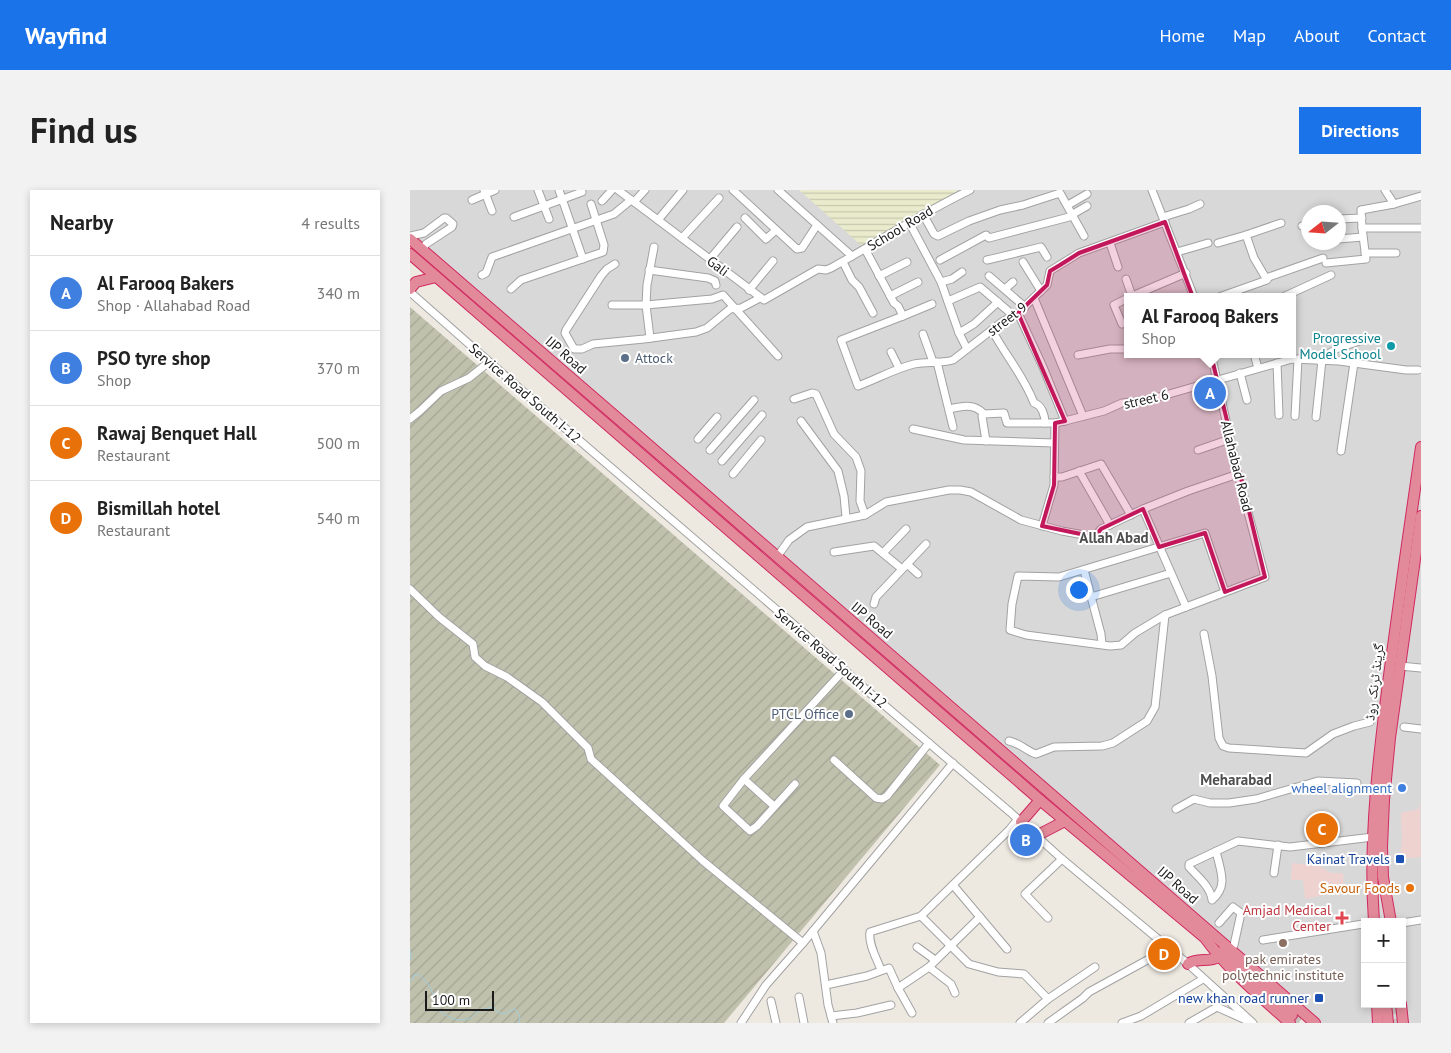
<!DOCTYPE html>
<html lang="en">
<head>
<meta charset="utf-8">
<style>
  :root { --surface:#fff; --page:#f2f2f2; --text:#222; --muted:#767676; --line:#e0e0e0; --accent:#1a73e8 }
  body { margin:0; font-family:"PT Sans","Noto Naskh Arabic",sans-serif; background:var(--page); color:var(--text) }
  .controls { position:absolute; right:15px; bottom:15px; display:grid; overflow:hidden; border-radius:0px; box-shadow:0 2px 8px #0003 }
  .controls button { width:45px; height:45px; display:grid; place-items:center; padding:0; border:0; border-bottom:1px solid var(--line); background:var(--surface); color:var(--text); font:25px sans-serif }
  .compass { position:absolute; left:891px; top:15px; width:45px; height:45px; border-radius:50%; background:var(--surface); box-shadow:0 2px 8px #0003; rotate:253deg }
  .scale { position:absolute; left:15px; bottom:12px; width:69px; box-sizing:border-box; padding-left:5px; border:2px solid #1b1b1b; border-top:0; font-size:14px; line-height:18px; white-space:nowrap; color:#1b1b1b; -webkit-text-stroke:4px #fff; paint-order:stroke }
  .you { position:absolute; left:668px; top:399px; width:18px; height:18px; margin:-12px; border:4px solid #fff; border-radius:50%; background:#1a73e8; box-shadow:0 0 0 8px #1a73e833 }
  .badge { display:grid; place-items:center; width:32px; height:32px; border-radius:50%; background:var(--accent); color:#fff; font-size:16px; font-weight:700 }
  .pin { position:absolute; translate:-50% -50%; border:2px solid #fff; box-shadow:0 1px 5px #0006 }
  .popup { position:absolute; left:714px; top:103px; width:172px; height:65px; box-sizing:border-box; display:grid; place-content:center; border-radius:0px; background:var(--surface); filter:drop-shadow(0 1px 4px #0005); font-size:16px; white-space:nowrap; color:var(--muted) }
  .popup b { font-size:19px; color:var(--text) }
  .popup::after { content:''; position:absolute; left:50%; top:100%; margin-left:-10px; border:10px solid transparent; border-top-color:var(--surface) }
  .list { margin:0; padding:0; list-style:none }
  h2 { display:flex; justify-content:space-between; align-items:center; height:65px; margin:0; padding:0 20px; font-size:21px }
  h2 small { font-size:16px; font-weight:400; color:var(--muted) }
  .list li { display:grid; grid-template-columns:32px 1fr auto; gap:15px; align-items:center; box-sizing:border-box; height:75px; padding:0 20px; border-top:1px solid var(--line) }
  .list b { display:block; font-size:19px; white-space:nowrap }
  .list p { margin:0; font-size:16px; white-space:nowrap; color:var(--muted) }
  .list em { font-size:16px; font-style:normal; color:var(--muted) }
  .map { position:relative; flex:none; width:1011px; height:833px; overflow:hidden; border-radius:0px }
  header { display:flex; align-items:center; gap:30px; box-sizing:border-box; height:70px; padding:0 25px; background:var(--accent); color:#fff }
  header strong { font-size:24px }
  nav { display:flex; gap:28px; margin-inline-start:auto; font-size:18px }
  .intro { display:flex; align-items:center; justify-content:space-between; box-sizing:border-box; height:120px; padding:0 30px }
  h1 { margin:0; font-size:35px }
  .button { padding:12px 22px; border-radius:0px; background:var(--accent); color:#fff; font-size:18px; font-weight:700 }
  main { display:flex; gap:30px; padding:0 30px }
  aside { flex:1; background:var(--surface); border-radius:0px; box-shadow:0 2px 8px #0003 }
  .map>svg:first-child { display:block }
  .residential { fill:#d9d8d8; fill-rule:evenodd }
  .commercial { fill:#eed2d0 }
  .construction { fill:url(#construction-furrows) }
  .farmland { fill:url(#farmland-rules) }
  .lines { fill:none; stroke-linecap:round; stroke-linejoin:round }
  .stream { stroke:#a2ccd9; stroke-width:1 }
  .highway-tunnel { stroke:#c3c0b9; stroke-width:10; stroke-dasharray:10 5; stroke-linecap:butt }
  .minor-casing { stroke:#a2a2a2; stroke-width:9 }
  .highway-casing { stroke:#d02960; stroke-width:12 }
  .minor { stroke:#fff; stroke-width:7 }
  .highway { stroke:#e38a9a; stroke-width:10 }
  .marked { fill:#c2185b; fill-opacity:0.2; stroke:#c2185b; stroke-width:4; stroke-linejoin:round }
  .culture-dot { fill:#0f9aa8; stroke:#fff; stroke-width:2 }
  .service-dot { fill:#5c6f8a; stroke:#fff; stroke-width:2 }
  .shop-dot { fill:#3f7fe0; stroke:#fff; stroke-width:2 }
  .transit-dot { fill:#1a4fb4; stroke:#fff; stroke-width:2 }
  .food-dot { fill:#e8710a; stroke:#fff; stroke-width:2 }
  .health-dot { fill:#e0444e; stroke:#fff; stroke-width:2 }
  .education-dot { fill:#8d6e63; stroke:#fff; stroke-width:2 }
  .labels { text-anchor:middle; stroke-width:4; stroke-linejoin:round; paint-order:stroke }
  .street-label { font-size:14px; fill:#1b1b1b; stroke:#fff }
  .culture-label { font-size:14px; fill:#0d838f; stroke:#fff; text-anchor:end }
  .service-label { font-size:14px; fill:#4e5e75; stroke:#fff; text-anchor:start }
  .shop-label { font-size:14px; fill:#366cbe; stroke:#fff; text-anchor:end }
  .transit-label { font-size:14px; fill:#164399; stroke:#fff; text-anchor:end }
  .food-label { font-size:14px; fill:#c56008; stroke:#fff; text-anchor:end }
  .health-label { font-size:14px; fill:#be3a42; stroke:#fff; text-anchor:end }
  .education-label { font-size:14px; fill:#785e54; stroke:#fff }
  .neighbourhood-label { font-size:15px; font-weight:bold; fill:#4e4e4e; stroke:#fff }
</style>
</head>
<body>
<header>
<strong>Wayfind</strong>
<nav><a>Home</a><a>Map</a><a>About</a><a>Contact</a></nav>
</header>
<div class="intro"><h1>Find us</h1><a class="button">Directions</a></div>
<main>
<aside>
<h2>Nearby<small>4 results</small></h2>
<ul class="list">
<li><span class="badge" style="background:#3f7fe0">A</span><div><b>Al Farooq Bakers</b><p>Shop · Allahabad Road</p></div><em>340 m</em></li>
<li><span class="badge" style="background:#3f7fe0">B</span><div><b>PSO tyre shop</b><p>Shop</p></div><em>370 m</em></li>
<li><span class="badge" style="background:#e8710a">C</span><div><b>Rawaj Benquet Hall</b><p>Restaurant</p></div><em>500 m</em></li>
<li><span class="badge" style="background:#e8710a">D</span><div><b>Bismillah hotel</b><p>Restaurant</p></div><em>540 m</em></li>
</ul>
</aside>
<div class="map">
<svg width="1011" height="833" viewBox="0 0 1011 833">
  <defs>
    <pattern id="construction-furrows" width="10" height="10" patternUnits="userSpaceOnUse" patternTransform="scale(1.25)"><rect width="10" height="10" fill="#c0c1ad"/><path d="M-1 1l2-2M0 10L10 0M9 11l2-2" fill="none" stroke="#a4a594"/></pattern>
    <pattern id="farmland-rules" width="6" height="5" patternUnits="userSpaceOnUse" patternTransform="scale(1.25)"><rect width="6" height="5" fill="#e9ebcc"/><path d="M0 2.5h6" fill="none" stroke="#c7c9af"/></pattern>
  </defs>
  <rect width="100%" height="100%" fill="#ede9e1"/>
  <path class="residential" d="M0 0H1011V833H904L0 43ZM898 22H928V52H898ZM718 107H882V164H718ZM955 732H992V814H955Z"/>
  <g class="commercial">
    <polygon points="1010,611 1011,667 990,669 992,649 991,623 1009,619"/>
    <polygon points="882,673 909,676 921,683 933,683 935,704 914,705 895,709 893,690 881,690"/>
  </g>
  <polygon class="construction" points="0,117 530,575 314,833 0,833"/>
  <polygon class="farmland" points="389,0 546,0 548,6 453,57"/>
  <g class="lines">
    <g class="stream">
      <polyline points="0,760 1,764 0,770"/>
      <path d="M0 791 3 789 4 785 8 784C21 795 24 803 27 819 37 827 48 833 61 828 62 827 66 822 67 822 72 819 78 818 83 817L87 822 94 824 105 819 110 826 109 833"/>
    </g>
    <g class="highway-tunnel">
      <polyline points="984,814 986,833"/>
      <polyline points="882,825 892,833"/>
    </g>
    <g class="minor-casing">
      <g id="minor">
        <polyline points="74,0 82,21"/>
        <polyline points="128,0 139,29"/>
        <polyline points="149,0 173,69"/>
        <polyline points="208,0 248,30 273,0"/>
        <polyline points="323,0 387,59 392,58 407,35"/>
        <polyline points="368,0 442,66"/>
        <polyline points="742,0 784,107"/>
        <polyline points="975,0 984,14 1011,6"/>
        <polyline points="62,10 85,0"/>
        <polyline points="192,11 202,0"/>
        <polyline points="224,12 235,0"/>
        <polyline points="984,14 951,20 952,38 1011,38"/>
        <polyline points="658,15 677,4"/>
        <polyline points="513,24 524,44 528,46 559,31 590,20 613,15 650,3 674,46"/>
        <polyline points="663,24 677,16"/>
        <polyline points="104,27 172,2"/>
        <polyline points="753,27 779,19 790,14"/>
        <polyline points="335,28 356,49 366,40"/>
        <polyline points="928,29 952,28"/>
        <path d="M248 30 354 110 408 79 416 80 421 78C468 52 512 23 560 0"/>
        <polyline points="499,32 531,92 549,143 557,159"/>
        <polyline points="892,36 898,34"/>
        <polyline points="836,45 871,33"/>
        <polyline points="0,46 14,43 34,28 36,28 43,34 42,37 16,54 12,60"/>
        <polyline points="272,48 309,8"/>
        <polyline points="928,49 953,47"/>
        <polyline points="700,53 708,77"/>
        <polyline points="808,53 836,45 844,68 857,90 809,107"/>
        <path d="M455 59 484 113 488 116 493 126 431 150 448 196C467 189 484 179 504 174 517 171 530 174 543 170L592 132 608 123 637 95 640 81 669 63 755 32"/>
        <polyline points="767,62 798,53"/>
        <polyline points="955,63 986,63"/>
        <polyline points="300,69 327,37"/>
        <polyline points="530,70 576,45 579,48 663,26"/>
        <polyline points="577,70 631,57 637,67"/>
        <polyline points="433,72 442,90 449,97 463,123"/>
        <polyline points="613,72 631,101"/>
        <polyline points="916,73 956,69 952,38"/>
        <polyline points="205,74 197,79 191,86 156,140 155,143 164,159 172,159 183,154 234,149 286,142 297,138 320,119 331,118 350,108"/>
        <polyline points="239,80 298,88 305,91 306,95"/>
        <polyline points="72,85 76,83 82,67 204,24 221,10"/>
        <polyline points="469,86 497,72"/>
        <polyline points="579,86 615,117"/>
        <polyline points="856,88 913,68"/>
        <polyline points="716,89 722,106"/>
        <polyline points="531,92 542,89 552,82"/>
        <polyline points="101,99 111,90 193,62 194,55 181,14"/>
        <polyline points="595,99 603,92"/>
        <polyline points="339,100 363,71"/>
        <polyline points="0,102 134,220 396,445 460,503 600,622 652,669 778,774 843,833"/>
        <polyline points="480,106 508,92"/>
        <polyline points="720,107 776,83"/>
        <polyline points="873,107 921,85"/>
        <polyline points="624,108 673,226"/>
        <polyline points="538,111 570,97 604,126"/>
        <polyline points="202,115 236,115 302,109 313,105 368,166"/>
        <polyline points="608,123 633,177 655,231"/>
        <polyline points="493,126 522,114"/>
        <polyline points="712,134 704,115 718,108"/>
        <path d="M582 140C595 165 614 186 624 213 632 215 635 226 635 233"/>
        <polyline points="549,143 564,134 588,112"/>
        <polyline points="513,144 523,172"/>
        <polyline points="240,148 236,115 237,95 244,57"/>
        <polyline points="481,162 489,178"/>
        <polyline points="844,164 848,178"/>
        <polyline points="668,165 700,159 718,159"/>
        <polyline points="908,170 928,158 953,150"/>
        <polyline points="527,172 543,237"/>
        <polyline points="867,173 869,225"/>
        <polyline points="830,183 837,210"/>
        <polyline points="384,209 402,203 406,204 424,244 446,267 451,281 450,311 455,325"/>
        <path d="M539 219C552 216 564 213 574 224"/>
        <polyline points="885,226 888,169"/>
        <polyline points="906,227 912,170"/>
        <polyline points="0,229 10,221 31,201 59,188 79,172"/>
        <polyline points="391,231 428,281 434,306 436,327"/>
        <polyline points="503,239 554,250 644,253"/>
        <polyline points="288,249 307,227"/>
        <polyline points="576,251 572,226 574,224 594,223 597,233 645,233 655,231 694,221 712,213 738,210 882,169 929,171 996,180 1008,180"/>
        <polyline points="300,260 344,210"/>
        <polyline points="788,260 820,249"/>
        <polyline points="931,261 944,173"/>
        <polyline points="312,271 352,225"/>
        <polyline points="669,281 700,335"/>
        <polyline points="323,284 351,250"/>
        <polyline points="644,287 652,287 691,274 721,325"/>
        <polyline points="733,319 776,417"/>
        <polyline points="632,336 644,295 645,233"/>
        <polyline points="424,362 464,356 492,379"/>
        <polyline points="473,363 496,339"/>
        <polyline points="367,367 379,350 397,337 455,325 476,312 539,300 550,300 561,302 611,330 652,341 685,347 691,339 733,319 778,301 828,284"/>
        <polyline points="497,374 508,384"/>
        <polyline points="674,380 691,444 692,454"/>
        <polyline points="0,399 29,427 63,454 65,467 75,476 97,487 132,512 178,558 181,569 293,671 393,753 543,573"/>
        <polyline points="681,407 761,383"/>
        <polyline points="464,414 466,407 516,354"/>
        <polyline points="755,425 725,443 711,455 700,456 616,445 600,440 602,414 608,386 649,387 795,343 815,402"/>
        <polyline points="794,444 802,486 809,548 813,556 819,558 896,563 923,544 944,536 960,532"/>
        <polyline points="990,476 1011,478"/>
        <polyline points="994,537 1011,539"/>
        <path d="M599 551C612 554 616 561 626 564L644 557 692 556 703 553 737 531 745 517 755 425 855 387 828 284 801 164"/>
        <polyline points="424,570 466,608 472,609 477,606 519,553"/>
        <polyline points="334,589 364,616"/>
        <polyline points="385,594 347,636 340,641 313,616 334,589 434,480"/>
        <polyline points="766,619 784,609 800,613 819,613 846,609 908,591 947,593"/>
        <path d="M806 661C810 680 819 696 802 710 801 697 787 686 779 677V674L828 651 880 657 963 647"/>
        <polyline points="864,683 868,655"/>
        <polyline points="543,695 597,759"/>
        <polyline points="511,726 559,774 588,782 614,784 638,809"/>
        <polyline points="638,728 615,704 652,669"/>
        <polyline points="809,733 823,717 831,723 824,755"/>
        <polyline points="992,733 1011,730"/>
        <polyline points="403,741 411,763 418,815 423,833"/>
        <polyline points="853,750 953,734"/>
        <polyline points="507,757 525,770"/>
        <polyline points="519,777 541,794 545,803"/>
        <path d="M471 780C467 769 458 754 460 742L511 726 599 640 608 629"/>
        <polyline points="416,795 457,786 479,778 488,798"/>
        <polyline points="389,807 394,833"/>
        <polyline points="361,811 366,833"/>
        <polyline points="502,823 488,798 519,777 570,727"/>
        <polyline points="421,826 447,823 481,815"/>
        <polyline points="331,833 356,795 393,753"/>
        <polyline points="610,833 638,809 685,777"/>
        <polyline points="638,833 673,808 679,802 750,763 755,755"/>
        <polyline points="712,833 731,826 793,789"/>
        <polyline points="779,833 807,817 838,831"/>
      </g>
    </g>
    <g class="highway-casing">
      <g id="highway">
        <path d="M0 49C302 310 605 570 905 833"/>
        <path d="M0 64 630 610 795 748C819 781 850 806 880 833"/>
        <polyline points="0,99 6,92 26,87"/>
        <polyline points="611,632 630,610"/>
        <polyline points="626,646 655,631"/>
        <path d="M964 732C958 647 969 562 980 478 990 404 1000 331 1011 257"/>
        <polyline points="981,732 973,687 972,657 974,610 980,548 1011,326"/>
        <polyline points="813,761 882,825"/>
        <path d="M778 774C787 767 799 773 808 767"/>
        <polyline points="967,814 968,833"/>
        <polyline points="976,814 978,833"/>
        <polyline points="991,814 993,833"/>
      </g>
    </g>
    <use href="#minor" class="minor"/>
    <use href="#highway" class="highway"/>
  </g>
  <path class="marked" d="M755 32 795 140 855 387 815 402 795 343 749 357 733 319 691 339 685 347 632 336 644 295 645 233 655 231 608 123 637 95 640 81 650 75 669 63Z"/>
  <circle class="culture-dot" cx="981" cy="156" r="5"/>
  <g class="service-dot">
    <circle cx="215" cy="168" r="5"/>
    <circle cx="439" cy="524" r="5"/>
  </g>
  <circle class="shop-dot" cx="992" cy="598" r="5"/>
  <g class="transit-dot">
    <rect x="985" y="664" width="10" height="10" rx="2.5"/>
    <rect x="904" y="803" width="10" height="10" rx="2.5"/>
  </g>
  <circle class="food-dot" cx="1000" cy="698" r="5"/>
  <path class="health-dot" d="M929.5 720.5h5v5h5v5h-5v5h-5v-5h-5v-5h5z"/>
  <circle class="education-dot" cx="873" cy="753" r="5"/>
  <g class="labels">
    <g class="street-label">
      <text transform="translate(490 38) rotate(-31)" y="5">School Road</text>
      <text transform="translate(308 76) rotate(37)" y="5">Gali</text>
      <text transform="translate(597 129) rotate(-37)" y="5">street 9</text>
      <text transform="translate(156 165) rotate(41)" y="5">IJP Road</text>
      <text transform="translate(115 203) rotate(41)" y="5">Service Road South I-12</text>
      <text transform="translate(736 209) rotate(-13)" y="5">street 6</text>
      <text transform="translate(827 276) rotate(76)" y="5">Allahabad Road</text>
      <text transform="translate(462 430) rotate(40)" y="5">IJP Road</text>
      <text transform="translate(421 468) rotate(41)" y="5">Service Road South I-12</text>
      <text transform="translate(964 492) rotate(-83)" y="5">گرینڈ ٹرنک روڈ</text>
      <text transform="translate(768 695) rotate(41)" y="5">IJP Road</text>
    </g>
    <g class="culture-label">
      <text x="971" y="153">Progressive<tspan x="971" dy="16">Model School</tspan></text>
    </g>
    <g class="service-label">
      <text x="225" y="173">Attock</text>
      <text x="429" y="529" text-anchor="end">PTCL Office</text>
    </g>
    <g class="shop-label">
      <text x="982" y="603">wheel alignment</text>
    </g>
    <g class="transit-label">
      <text x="980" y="674">Kainat Travels</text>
      <text x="899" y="813">new khan road runner</text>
    </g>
    <g class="food-label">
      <text x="990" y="703">Savour Foods</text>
    </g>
    <g class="health-label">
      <text x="921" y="725">Amjad Medical<tspan x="921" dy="16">Center</tspan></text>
    </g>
    <g class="education-label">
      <text x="873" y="774">pak emirates<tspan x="873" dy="16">polytechnic institute</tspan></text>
    </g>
    <g class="neighbourhood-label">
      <text x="704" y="353">Allah Abad</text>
      <text x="826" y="595">Meharabad</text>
    </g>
  </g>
</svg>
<div class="controls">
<button>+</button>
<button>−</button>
</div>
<svg class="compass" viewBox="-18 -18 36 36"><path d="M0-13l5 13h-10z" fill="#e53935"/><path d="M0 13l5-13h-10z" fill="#767676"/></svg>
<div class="scale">100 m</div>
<div class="you"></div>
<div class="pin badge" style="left:800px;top:203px;background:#3f7fe0">A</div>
<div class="popup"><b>Al Farooq Bakers</b>Shop</div>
<div class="pin badge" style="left:616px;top:650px;background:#3f7fe0">B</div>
<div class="pin badge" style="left:912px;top:639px;background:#e8710a">C</div>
<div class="pin badge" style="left:754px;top:764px;background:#e8710a">D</div>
</div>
</main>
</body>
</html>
